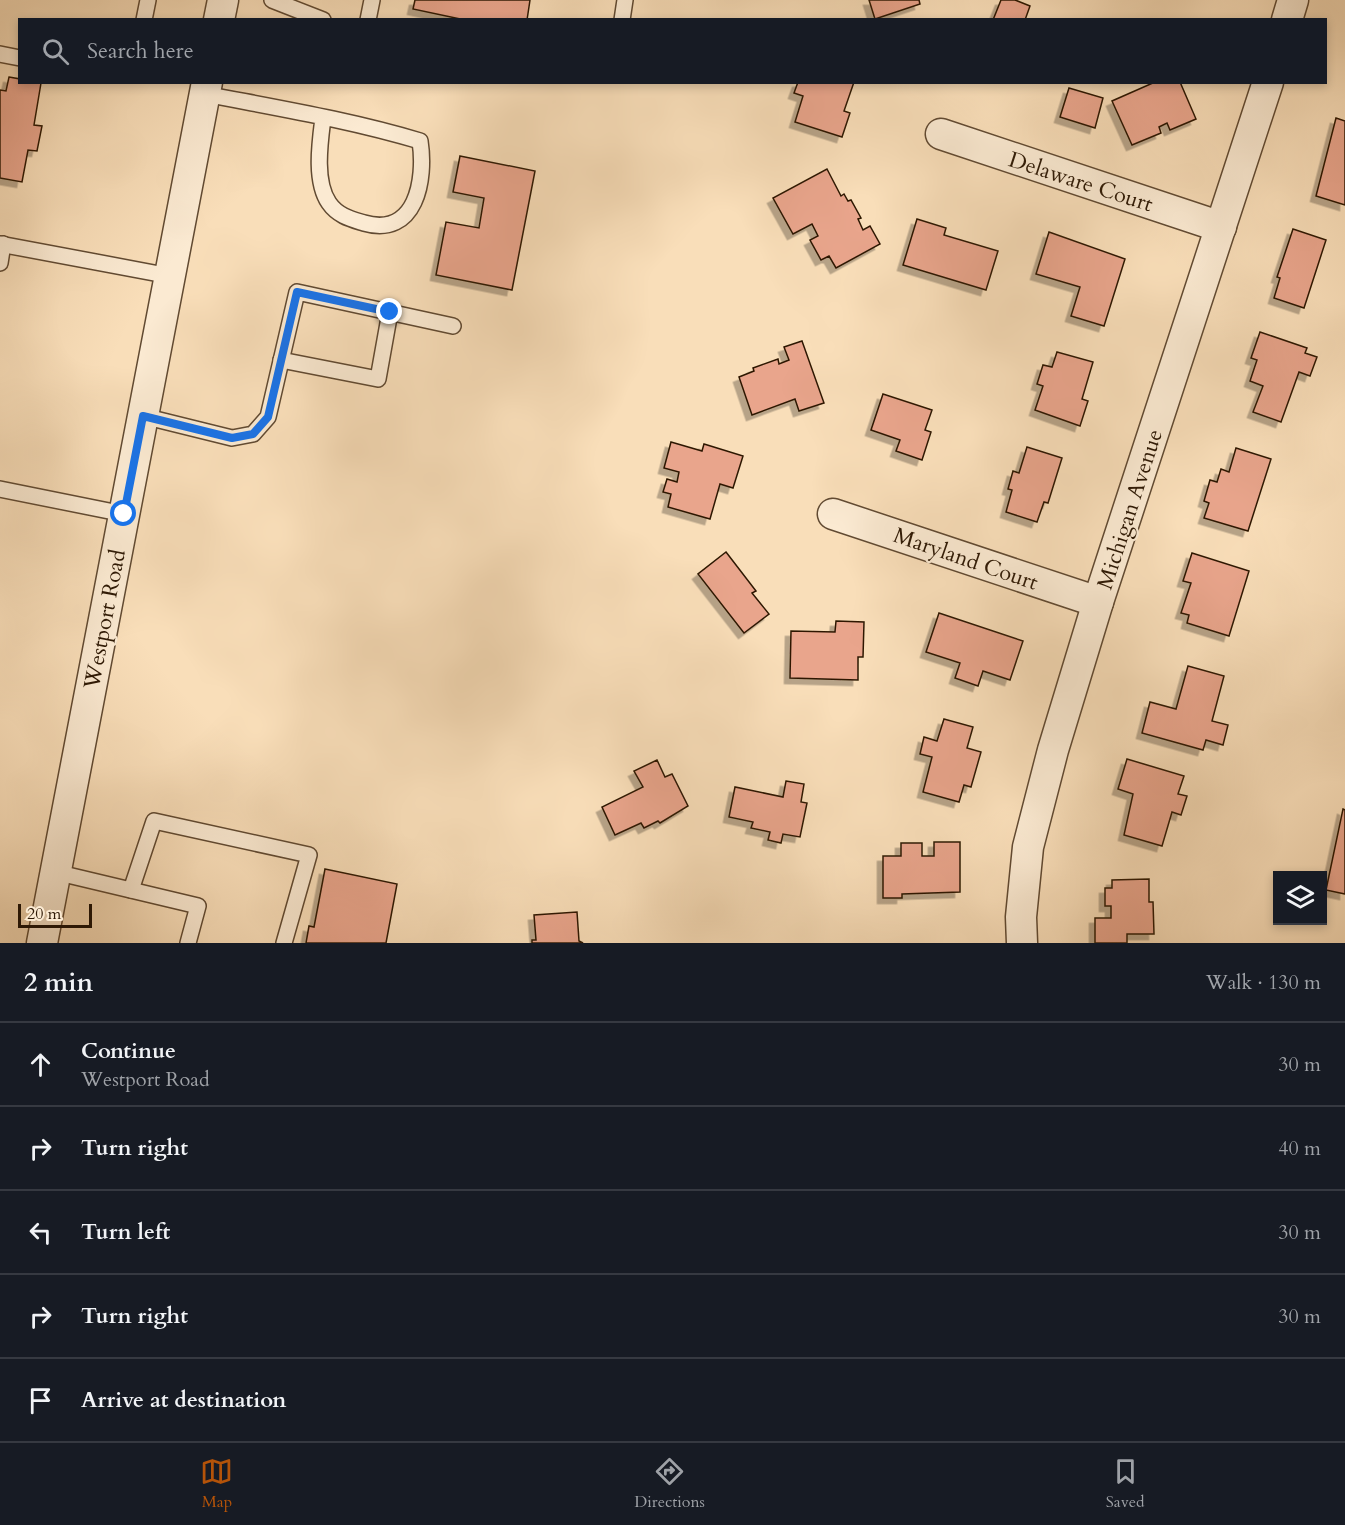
<!DOCTYPE html>
<html lang="en">
<head>
<meta charset="utf-8">
<style>
  :root { --surface:#171b24; --page:#20242c; --text:#f1f3f6; --muted:#9ea1a6; --line:#363941; --accent:#b45309 }
  body { margin:0; font-family:Cardo,serif; background:var(--page); color:var(--text) }
  .controls { position:absolute; right:18px; bottom:18px; display:grid; overflow:hidden; border-radius:0px; box-shadow:0 3px 9px #0003 }
  .controls button { width:54px; height:54px; display:grid; place-items:center; padding:0; border:0; border-bottom:2px solid var(--line); background:var(--surface); color:var(--text); font:30px sans-serif }
  .scale { position:absolute; left:18px; bottom:15px; width:74px; box-sizing:border-box; padding-left:6px; border:3px solid #2e1905; border-top:0; font-size:16px; line-height:21px; white-space:nowrap; color:#2e1905; -webkit-text-stroke:4px #fbead2; paint-order:stroke }
  .stop { position:absolute; width:18px; height:18px; margin:-14px; border:4px solid #1a73e8; border-radius:50%; background:#fff }
  .stop.end { background:#1a73e8; border-color:#fff; box-shadow:0 2px 6px #0008 }
  .list { margin:0; padding:0; list-style:none }
  h2 { display:flex; justify-content:space-between; align-items:center; height:78px; margin:0; padding:0 24px; font-size:26px }
  h2 small { font-size:20px; font-weight:400; color:var(--muted) }
  .list li { display:grid; grid-template-columns:39px 1fr auto; gap:18px; align-items:center; box-sizing:border-box; height:84px; padding:0 24px; border-top:2px solid var(--line) }
  .list b { display:block; font-size:22px; white-space:nowrap }
  .list p { margin:0; font-size:20px; white-space:nowrap; color:var(--muted) }
  .list em { font-size:20px; font-style:normal; color:var(--muted) }
  .icon { flex:none; width:33px; height:33px; fill:none; stroke:currentColor; stroke-width:2; stroke-linecap:round; stroke-linejoin:round }
  .map { position:relative; flex:none; width:1345px; height:943px; overflow:hidden }
  .search { position:absolute; background:var(--surface); box-shadow:0 3px 9px #0003; left:18px; right:18px; top:18px; height:66px; display:flex; align-items:center; gap:15px; box-sizing:border-box; padding:0 21px; border-radius:0px; color:var(--muted); font-size:22px }
  .sheet { height:498px; background:var(--surface) }
  nav { display:flex; justify-content:space-around; align-items:center; box-sizing:border-box; height:84px; border-top:2px solid var(--line); background:var(--surface); font-size:16px; color:var(--muted) }
  nav a { display:grid; justify-items:center; gap:3px }
  nav .on { color:var(--accent) }
  .map>svg:first-child { display:block }
  .building { fill:#e9a58c; stroke:#2e1905; stroke-width:1.5; filter:url(#shadow) }
  .lines { fill:none; stroke-linecap:round; stroke-linejoin:round }
  .service-casing { stroke:#614a32; stroke-width:18 }
  .minor-casing { stroke:#614a32; stroke-width:33 }
  .service { stroke:#fbead2; stroke-width:15 }
  .minor { stroke:#fbead2; stroke-width:30 }
  .route { stroke:#1a73e8; stroke-width:8 }
  .labels { text-anchor:middle; stroke-width:4.5; stroke-linejoin:round; paint-order:stroke }
  .street-label { font-size:22px; fill:#2e1905; stroke:#fbead2 }
</style>
</head>
<body>
<div class="map">
<svg width="1345" height="943" viewBox="0 0 1345 943">
  <defs>
    <filter id="shadow"><feDropShadow dx="-5.5" dy="5.5" stdDeviation="0" flood-color="#0004"/></filter>
  </defs>
  <rect width="100%" height="100%" fill="#f9deb9"/>
  <filter id="stains"><feTurbulence type="fractalNoise" baseFrequency=".00333" numOctaves="4"/><feColorMatrix values="0 0 0 0 .2 0 0 0 0 .09 0 0 0 0 .02 0 0 0 .5 -.17"/></filter>
  <radialGradient id="worn" r=".72"><stop offset=".6" stop-color="#630" stop-opacity="0"/><stop offset="1" stop-color="#630" stop-opacity=".3"/></radialGradient>
  <g class="building">
    <polygon points="415,0 530,0 527,20 465,20 413,9"/>
    <polygon points="869,0 919,0 920,4 875,19"/>
    <polygon points="1001,0 1015,0 1030,6 1025,20 993,20"/>
    <polygon points="9,77 20,79 20,82 41,83 34,125 42,126 37,151 28,150 22,182 0,178 0,90 6,91"/>
    <polygon points="798,82 854,82 844,111 850,113 842,137 795,122 803,96 794,93"/>
    <polygon points="1155,82 1180,82 1196,119 1170,130 1167,123 1159,127 1161,133 1132,145 1112,101"/>
    <polygon points="1069,88 1103,98 1095,128 1060,117"/>
    <polygon points="1336,118 1345,121 1345,205 1316,196"/>
    <polygon points="460,156 535,171 512,290 436,275 446,222 479,228 484,198 453,192"/>
    <polygon points="827,169 841,196 844,194 848,201 851,200 861,218 858,219 863,230 870,226 880,244 836,268 829,256 821,260 810,240 818,236 812,224 793,234 773,198"/>
    <polygon points="917,219 946,228 944,235 998,251 986,290 903,265"/>
    <polygon points="1293,229 1326,240 1304,308 1274,298 1280,278 1277,277"/>
    <polygon points="1049,232 1125,259 1104,326 1071,316 1080,287 1036,274"/>
    <polygon points="1260,332 1307,348 1305,353 1317,357 1310,376 1299,372 1281,422 1253,412 1263,386 1250,381 1257,360 1251,358"/>
    <polygon points="802,341 824,403 799,411 795,399 752,415 739,377 754,371 753,368 778,359 779,364 789,360 784,347"/>
    <polygon points="1057,352 1093,362 1082,399 1088,401 1080,426 1035,410 1043,386 1037,384 1043,365 1052,367"/>
    <polygon points="883,394 932,410 925,430 931,432 922,460 896,451 900,440 871,430"/>
    <polygon points="671,442 702,451 704,444 743,456 733,488 720,484 710,519 668,507 671,494 663,492 667,479 677,482 679,472 664,468"/>
    <polygon points="1027,447 1062,458 1048,503 1044,502 1037,522 1006,512 1012,490 1008,489 1013,471 1019,473"/>
    <polygon points="1236,448 1271,459 1248,531 1204,518 1209,503 1204,501 1210,480 1217,482 1221,469 1229,472"/>
    <polygon points="726,552 756,591 752,593 769,614 744,633 698,574"/>
    <polygon points="1192,553 1249,571 1229,636 1187,623 1189,615 1181,613 1191,583 1183,581"/>
    <polygon points="939,613 1023,641 1010,680 983,671 978,686 955,678 960,663 926,652"/>
    <polygon points="836,621 864,622 863,657 858,657 858,680 790,678 791,631 835,632"/>
    <polygon points="1188,666 1224,676 1212,721 1228,725 1223,745 1206,740 1203,750 1142,733 1150,702 1176,709"/>
    <polygon points="944,719 973,727 967,748 981,752 971,787 964,785 959,802 923,792 932,757 920,754 924,737 937,741"/>
    <polygon points="1127,759 1184,776 1178,794 1187,796 1181,815 1172,812 1162,846 1124,835 1133,794 1118,789"/>
    <polygon points="657,760 665,777 672,774 688,806 660,823 658,821 644,828 641,823 615,835 602,807 643,787 634,771"/>
    <polygon points="786,781 804,784 801,802 807,803 800,837 783,834 781,843 768,840 770,832 751,828 753,822 729,817 735,787 783,797"/>
    <polygon points="1343,809 1345,810 1345,894 1326,890"/>
    <polygon points="934,842 960,842 960,892 902,894 902,898 883,898 883,856 901,856 901,843 922,843 922,856 934,856"/>
    <polygon points="325,869 397,884 386,943 306,943 309,926 314,927"/>
    <polygon points="1149,879 1149,902 1153,902 1154,934 1127,934 1127,943 1095,943 1095,918 1111,918 1111,906 1105,906 1105,888 1112,888 1112,880"/>
    <polygon points="577,912 579,941 583,943 532,943 532,940 536,940 534,915"/>
  </g>
  <g class="lines">
    <g class="service-casing">
      <g id="service">
        <polyline points="272,0 323,20"/>
        <polyline points="144,20 148,0"/>
        <polyline points="368,20 372,0"/>
        <polyline points="622,20 625,0"/>
        <polyline points="0,54 20,58"/>
        <path d="M205 94C277 108 350 120 420 141 426 180 416 238 364 223 351 219 338 216 329 203 314 181 320 142 323 118"/>
        <polyline points="0,244 170,276"/>
        <polyline points="0,263 3,244"/>
        <polyline points="281,360 378,379 390,312"/>
        <polyline points="143,416 232,438 253,434 268,417 297,292 453,326"/>
        <polyline points="0,489 124,514"/>
        <polyline points="55,872 198,906 188,943"/>
        <polyline points="131,890 154,821 309,855 284,943"/>
      </g>
    </g>
    <g class="minor-casing">
      <g id="minor">
        <polyline points="219,20 223,0"/>
        <polyline points="1287,20 1293,0"/>
        <polyline points="941,134 1221,227"/>
        <polyline points="833,514 1098,602"/>
        <polyline points="42,943 207,82"/>
        <polyline points="1022,943 1021,917 1028,847 1053,750 1098,602 1268,82"/>
      </g>
    </g>
    <use href="#service" class="service"/>
    <use href="#minor" class="minor"/>
  </g>
  <g class="lines">
    <polyline class="route" points="124,514 143,416 232,438 253,434 268,417 297,292 390,312"/>
  </g>
  <g class="labels">
    <g class="street-label">
      <text transform="translate(1081 181) rotate(18)" y="8">Delaware Court</text>
      <text transform="translate(1129 509) rotate(-72)" y="8">Michigan Avenue</text>
      <text transform="translate(966 558) rotate(19)" y="8">Maryland Court</text>
      <text transform="translate(104 619) rotate(-79)" y="8">Westport Road</text>
    </g>
  </g>
  <rect width="100%" height="100%" filter="url(#stains)"/>
  <rect width="100%" height="100%" fill="url(#worn)"/>
</svg>
<div class="controls">
<button><svg class="icon" aria-label="layers" viewBox="0 0 24 24"><path d="M12 4l9 5-9 5-9-5zM3 14l9 5 9-5"/></svg></button>
</div>
<div class="scale">20 m</div>
<div class="stop" style="left:124px;top:514px"></div>
<div class="stop end" style="left:390px;top:312px"></div>
<div class="search"><svg class="icon" aria-label="search" viewBox="0 0 24 24"><circle cx="10" cy="10" r="6"/><path d="M15 15l6 6"/></svg>Search here</div>
</div>
<section class="sheet">
<h2>2 min<small>Walk · 130 m</small></h2>
<ul class="list">
<li><svg class="icon" aria-label="ahead" viewBox="0 0 24 24"><path d="M12 20V5M6 11l6-6 6 6"/></svg><div><b>Continue</b><p>Westport Road</p></div><em>30 m</em></li>
<li><svg class="icon" aria-label="right" viewBox="0 0 24 24"><path d="M7 20v-9h11M14 6l5 5-5 5"/></svg><div><b>Turn right</b></div><em>40 m</em></li>
<li><svg class="icon" aria-label="left" viewBox="0 0 24 24"><path d="M17 20v-9H6M10 6l-5 5 5 5"/></svg><div><b>Turn left</b></div><em>30 m</em></li>
<li><svg class="icon" aria-label="right" viewBox="0 0 24 24"><path d="M7 20v-9h11M14 6l5 5-5 5"/></svg><div><b>Turn right</b></div><em>30 m</em></li>
<li><svg class="icon" aria-label="arrive" viewBox="0 0 24 24"><path d="M6 21V4h12l-3 4 3 4H6"/></svg><div><b>Arrive at destination</b></div></li>
</ul>
</section>
<nav>
<a class="on"><svg class="icon" aria-label="map" viewBox="0 0 24 24"><path d="M3 6l6-2 6 2 6-2v14l-6 2-6-2-6 2zM9 4v14M15 6v14"/></svg>Map</a>
<a><svg class="icon" aria-label="directions" viewBox="0 0 24 24"><path d="M12 3l9 9-9 9-9-9zM9 14v-3h6M13 9l2 2-2 2"/></svg>Directions</a>
<a><svg class="icon" aria-label="saved" viewBox="0 0 24 24"><path d="M7 4h10v16l-5-4-5 4z"/></svg>Saved</a>
</nav>
</body>
</html>
